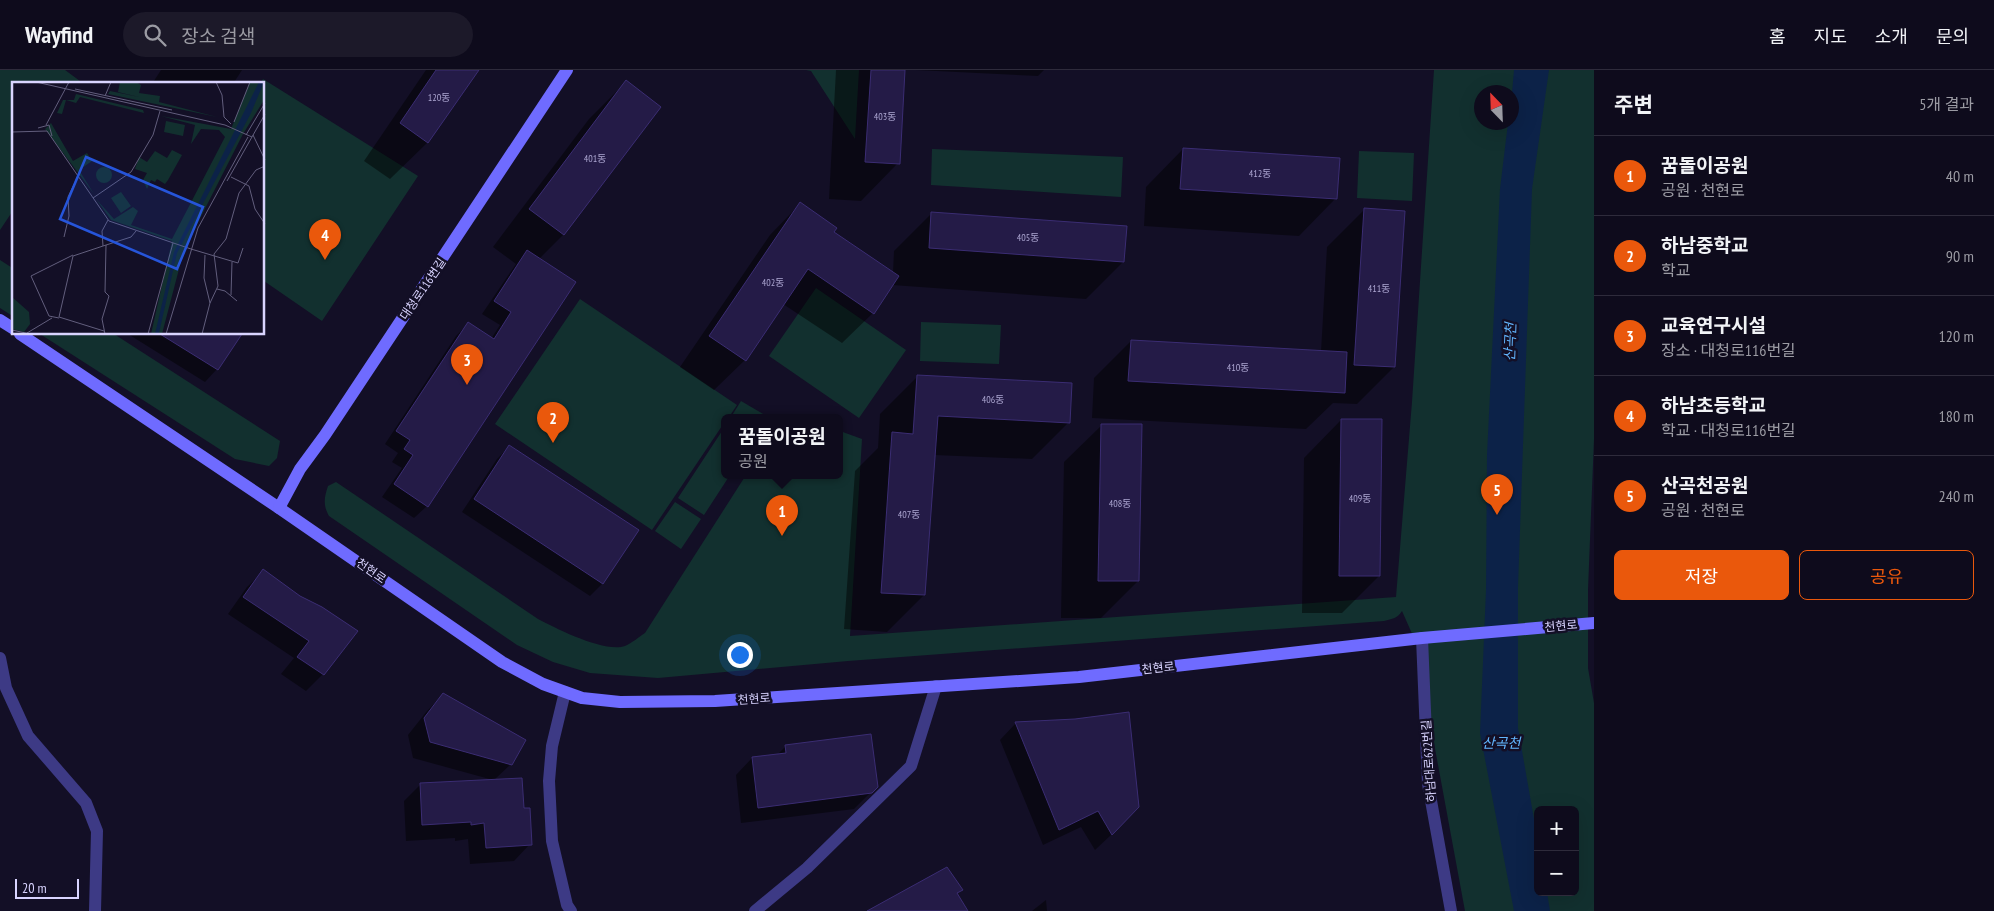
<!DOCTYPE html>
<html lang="ko">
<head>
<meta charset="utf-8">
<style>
  :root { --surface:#0e0b1c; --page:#1c1929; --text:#f1f3f6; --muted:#9b9ba3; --line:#2e2b3b; --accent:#ea580c }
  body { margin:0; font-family:"PT Sans Narrow","Noto Sans KR",sans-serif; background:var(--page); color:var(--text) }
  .controls { position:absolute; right:15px; bottom:15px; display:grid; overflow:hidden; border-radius:8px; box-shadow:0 5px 20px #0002 }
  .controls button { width:45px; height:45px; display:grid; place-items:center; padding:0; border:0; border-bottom:1px solid var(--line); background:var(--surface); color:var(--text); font:25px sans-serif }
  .compass { position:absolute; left:1474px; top:15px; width:45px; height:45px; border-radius:50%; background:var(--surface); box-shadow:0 5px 20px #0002; rotate:337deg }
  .scale { position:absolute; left:15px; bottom:12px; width:64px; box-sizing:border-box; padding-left:5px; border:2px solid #d9d4ff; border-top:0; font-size:14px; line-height:18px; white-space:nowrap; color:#d9d4ff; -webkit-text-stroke:4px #130f26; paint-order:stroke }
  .you { position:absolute; left:739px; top:584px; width:18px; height:18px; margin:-12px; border:4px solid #fff; border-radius:50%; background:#1a73e8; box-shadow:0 0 0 8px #1a73e833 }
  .badge { display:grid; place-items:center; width:32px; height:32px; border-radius:50%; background:var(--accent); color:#fff; font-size:16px; font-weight:700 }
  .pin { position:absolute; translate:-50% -41px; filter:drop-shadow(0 1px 2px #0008) }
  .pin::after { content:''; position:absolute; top:26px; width:18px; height:15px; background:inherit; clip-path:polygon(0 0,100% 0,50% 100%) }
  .popup { position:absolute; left:721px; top:344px; width:122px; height:65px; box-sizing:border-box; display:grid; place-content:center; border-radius:8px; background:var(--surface); filter:drop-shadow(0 1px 4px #0005); font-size:16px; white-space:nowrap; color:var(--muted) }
  .popup b { font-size:19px; color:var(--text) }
  .popup::after { content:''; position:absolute; left:50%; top:100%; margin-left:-10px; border:10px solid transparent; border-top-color:var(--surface) }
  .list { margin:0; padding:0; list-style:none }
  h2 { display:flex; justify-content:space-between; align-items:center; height:65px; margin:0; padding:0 20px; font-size:21px }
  h2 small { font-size:16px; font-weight:400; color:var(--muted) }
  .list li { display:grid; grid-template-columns:32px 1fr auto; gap:15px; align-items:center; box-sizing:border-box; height:80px; padding:0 20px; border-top:1px solid var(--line) }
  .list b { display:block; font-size:19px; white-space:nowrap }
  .list p { margin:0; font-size:16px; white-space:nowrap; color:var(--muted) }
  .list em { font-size:16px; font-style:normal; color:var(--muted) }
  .actions { display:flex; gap:10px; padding:15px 20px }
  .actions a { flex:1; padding:11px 0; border:1px solid var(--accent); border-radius:8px; text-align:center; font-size:18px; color:var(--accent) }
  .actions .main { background:var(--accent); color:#fff }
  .icon { flex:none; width:28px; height:28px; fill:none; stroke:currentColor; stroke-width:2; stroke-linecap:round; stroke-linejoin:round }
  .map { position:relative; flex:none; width:1594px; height:841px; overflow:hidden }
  header { display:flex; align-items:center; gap:30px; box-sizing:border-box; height:70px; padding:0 25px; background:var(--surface); border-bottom:1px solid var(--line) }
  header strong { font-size:24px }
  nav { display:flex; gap:28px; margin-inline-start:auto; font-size:18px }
  .search { width:350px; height:45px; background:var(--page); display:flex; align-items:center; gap:12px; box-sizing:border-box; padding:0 18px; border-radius:28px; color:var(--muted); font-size:19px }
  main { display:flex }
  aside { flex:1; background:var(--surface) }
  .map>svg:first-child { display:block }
  .green { fill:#12302f; fill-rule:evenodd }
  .water { fill:#0c2248 }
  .shadow { fill:#0007 }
  .building { fill:#241b47; stroke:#3b2d73 }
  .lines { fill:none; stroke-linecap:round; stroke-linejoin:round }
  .street { stroke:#3d3a85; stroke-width:12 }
  .secondary { stroke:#6f6bff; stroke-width:12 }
  .labels { text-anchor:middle; stroke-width:5; stroke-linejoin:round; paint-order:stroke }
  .number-label { font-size:10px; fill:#aca6d1 }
  .street-label { font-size:12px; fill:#d9d4ff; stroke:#130f26 }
  .water-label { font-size:14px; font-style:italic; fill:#62b6ff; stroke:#130f26 }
  .inset-road { fill:none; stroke:#625e7d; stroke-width:1 }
  .view { fill:#2655da; fill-opacity:0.15; stroke:#2655da; stroke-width:2.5 }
  .inset-edge { fill:none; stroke:#d9d4ff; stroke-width:2.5 }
</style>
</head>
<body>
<header>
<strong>Wayfind</strong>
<div class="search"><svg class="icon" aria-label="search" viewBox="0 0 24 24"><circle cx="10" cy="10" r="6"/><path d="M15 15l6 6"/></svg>장소 검색</div>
<nav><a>홈</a><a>지도</a><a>소개</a><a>문의</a></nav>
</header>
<main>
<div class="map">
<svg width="1594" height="841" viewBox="0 0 1594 841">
  <rect width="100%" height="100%" fill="#130f26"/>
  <g class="green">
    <polygon points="0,0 65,0 84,14 14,14 14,139 0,160"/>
    <polygon points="806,0 859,0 855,69 811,1"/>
    <path d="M1434 0H1594V369L1588 520V598L1594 633V841H1465L1429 646V602L1402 541C1398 548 1392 549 1384 551L848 591 658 608 590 603 553 592 517 575 329 446C323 435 324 428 328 416L336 412 538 549C557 559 605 583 625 576 632 573 639 567 645 563L746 405H840V361L862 369 850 566 1396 527 1412 332ZM1482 22H1512V52H1482ZM1538 740H1575V822H1538Z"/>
    <polygon points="263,9 418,106 322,251 264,211 264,14 260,14"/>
    <polygon points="932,79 1123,87 1121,127 931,115"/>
    <polygon points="1359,81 1414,83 1412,131 1357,128"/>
    <polygon points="0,190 14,199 14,247 0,238"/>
    <polygon points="816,218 906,280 859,348 769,286"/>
    <polygon points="580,229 737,335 729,347 724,347 724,353 652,460 495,354"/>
    <polygon points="921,252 1001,255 999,294 920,291"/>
    <polygon points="40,264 114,264 280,371 277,388 269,396 235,389"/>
    <polygon points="741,331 765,345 764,347 731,347"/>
    <polygon points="724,358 724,405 730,405 704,445 678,428"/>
    <polygon points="675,432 701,449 681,479 655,461"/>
  </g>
  <polygon class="water" points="1514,0 1549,0 1532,119 1518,517 1518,658 1538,772 1538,822 1547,822 1550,841 1514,841 1480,663 1486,520 1487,385 1500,119 1508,53 1512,52 1512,23"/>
  <g class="shadow">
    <polygon points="161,0 242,0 233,14 152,14"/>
    <polygon points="426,0 477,0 428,72 390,109 364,91"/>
    <polygon points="836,0 904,0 898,93 861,131 829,129"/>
    <polygon points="916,0 1044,0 1038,6"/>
    <polygon points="626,12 563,165 539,189 427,436 414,448 382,427 402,398 392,392 398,383 385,374 456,266 468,254 491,269 500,255 482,244 516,194 493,177 589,49"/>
    <polygon points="1183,79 1336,128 1299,166 1144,156 1146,117"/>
    <polygon points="800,134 832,162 893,203 894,181 931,144 1123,192 1086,229 892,215 873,243 842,273 783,234 745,290 714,320 680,297 770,165"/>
    <polygon points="1364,140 1394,297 1357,334 1333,333 1306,359 1092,348 1094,308 1131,271 1321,282 1327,177"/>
    <polygon points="128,264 240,264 217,299 205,312"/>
    <polygon points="917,307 1069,352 1032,389 934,385 924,525 887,562 844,559 855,401 878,378 880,344"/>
    <polygon points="1341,350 1379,506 1342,543 1302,543 1304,388"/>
    <polygon points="1102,355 1138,511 1101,548 1061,548 1064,392"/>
    <polygon points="509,377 602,514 590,526 462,442 497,389"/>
    <polygon points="264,501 299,527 356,561 323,604 306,621 281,604 294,588 228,544 247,517"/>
    <polygon points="443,625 511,694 494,710 522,739 530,774 514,791 470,794 468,769 455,771 455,768 406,771 404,731 420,715 493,710 413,688 408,665 427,641"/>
    <polygon points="1075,650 1112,764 1095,780 1081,757 1043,775 1000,670 1016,653"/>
    <polygon points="786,676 877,716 854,739 741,753 736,705 752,688 776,686"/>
    <polygon points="1046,830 1047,841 1032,841"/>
  </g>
  <g class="building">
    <polygon points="436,0 479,0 428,73 400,53"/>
    <polygon points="871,0 905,0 900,94 865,92"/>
    <polygon points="626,10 661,37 564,165 529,139"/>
    <polygon points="1183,78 1340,88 1337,129 1180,119"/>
    <polygon points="800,132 837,158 834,162 899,206 874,244 808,199 746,291 709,266"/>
    <polygon points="1364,138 1405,141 1395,297 1354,295"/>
    <polygon points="931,142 1127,156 1124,192 929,178"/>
    <polygon points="527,180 576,212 428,437 394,414 413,385 404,379 410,370 396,361 468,252 494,269 511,242 494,231"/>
    <polygon points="160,264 242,264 218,300"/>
    <polygon points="1131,270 1347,282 1345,323 1128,311"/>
    <polygon points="917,305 1072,313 1070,353 938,346 925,525 881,523 892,362 913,364"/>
    <polygon points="1341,349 1382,349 1380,506 1339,506"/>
    <polygon points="1101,354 1142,354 1139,511 1098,511"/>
    <polygon points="509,375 639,460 603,514 474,429"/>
    <polygon points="263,499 300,526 322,537 358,561 324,605 297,587 309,571 243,527"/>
    <polygon points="443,623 526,670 512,695 430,672 424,648"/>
    <polygon points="1129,642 1139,737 1112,765 1098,741 1059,760 1015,652 1075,649"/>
    <polygon points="871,664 878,717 872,723 758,738 752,687 786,683 785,675"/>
    <polygon points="522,708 524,738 530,738 532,775 486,778 484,753 471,755 471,752 422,755 420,713"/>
    <polygon points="947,797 963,820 957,823 968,841 867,841"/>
  </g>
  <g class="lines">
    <g class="street">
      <polyline points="1422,568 1428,714 1451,841"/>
      <polyline points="0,588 6,618 28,666 86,733 97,761 95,841"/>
      <polyline points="565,622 552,676 549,711 552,771 567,835 571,841"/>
      <polyline points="755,841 807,798 911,696 936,616"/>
    </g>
    <g class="secondary">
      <polyline points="0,250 14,259"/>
      <polyline points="20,264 279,438 502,592 543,614 582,628 620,632 715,631 1079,607 1422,568 1594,553"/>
      <polyline points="279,438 300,399 325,365 567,0"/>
    </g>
  </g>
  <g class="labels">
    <g class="number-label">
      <text x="439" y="31">120동</text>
      <text x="885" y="50">403동</text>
      <text x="595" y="92">401동</text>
      <text x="1260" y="107">412동</text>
      <text x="1028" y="171">405동</text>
      <text x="773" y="216">402동</text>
      <text x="1379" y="222">411동</text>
      <text x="1238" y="301">410동</text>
      <text x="993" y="333">406동</text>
      <text x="1360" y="432">409동</text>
      <text x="1120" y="437">408동</text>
      <text x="909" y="448">407동</text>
    </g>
    <g class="street-label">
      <text transform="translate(423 219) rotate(-56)" y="4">대청로116번길</text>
      <text transform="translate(371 501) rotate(35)" y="4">천현로</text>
      <text transform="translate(1561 556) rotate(-5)" y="4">천현로</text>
      <text transform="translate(1158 598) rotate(-6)" y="4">천현로</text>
      <text transform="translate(754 629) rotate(-4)" y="4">천현로</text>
      <text transform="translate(1429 691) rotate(-94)" y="4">하남대로622번길</text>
    </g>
    <g class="water-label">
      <text transform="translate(1510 272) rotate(-88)" y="5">산곡천</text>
      <text x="1501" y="678">산곡천</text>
    </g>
  </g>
  <g transform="translate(12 12)">
    <rect width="252" height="252" fill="#130f26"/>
    <path d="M108 0H124L129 3 127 11 148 14 147 20 205 35 96 12 98 9 127 15 106 10ZM238 0H252V18L231 52 172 168 150 252H139L160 159 99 138 84 117 102 137 121 125 126 129 119 143 160 157 213 55 207 48 189 47 179 62 183 43 149 34 219 47ZM64 12 131 28 132 31 68 15 64 21 54 18 50 32 45 31 51 18H62ZM154 39 173 43 171 54 152 50ZM39 41 61 79 75 71 80 79 67 88 82 112 33 47ZM160 68 170 73 156 98 153 102 145 97 143 100 139 98 135 107 131 98 135 91 123 87 127 75 135 80 143 69 155 76ZM84 93a8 8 0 1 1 16 0a8 8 0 1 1-16 0ZM109 110 119 124 109 131 99 116ZM0 215 17 230 18 242 12 250 0 247Z" fill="#12302f"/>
    <path d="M247 0H252L239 31 165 171 147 251 143 252 162 170Z" fill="#0c2248"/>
    <path class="inset-road" d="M24 0 213 43 240 55M204 0 210 13 212 35 219 42M63 7 160 28M93 14 99 0M222 40 238 0M34 43 57 0M26 46 37 43 40 54M0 50 35 49 97 139 179 167M234 53 253 21M241 53 253 78M219 95 237 104 243 127 253 142M215 99 253 32M81 116 119 90 141 53 148 29M96 138 90 149 91 164 119 155 124 149M52 155 57 134 56 115 66 94M91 164 61 174 47 235 92 249M179 167 226 181 231 166M205 207 213 209 225 219M219 213 220 180M198 221 206 204 202 172 214 157 227 111 244 88 253 84M47 236 37 234 19 194 61 173M0 248 18 252M15 251 40 236M93 252 90 237 97 214 93 210 94 163M136 252 161 161M154 252 186 146 236 55M190 252 198 221 192 196 193 173"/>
    <path class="view" d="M74 75 191 125 165 187 48 137Z"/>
    <rect width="252" height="252" class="inset-edge"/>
  </g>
</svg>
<div class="controls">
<button>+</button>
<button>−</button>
</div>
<svg class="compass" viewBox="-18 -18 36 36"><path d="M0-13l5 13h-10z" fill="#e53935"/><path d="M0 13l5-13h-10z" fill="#9b9ba3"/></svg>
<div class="scale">20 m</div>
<div class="you"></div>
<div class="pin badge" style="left:782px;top:466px">1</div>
<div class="popup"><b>꿈돌이공원</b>공원</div>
<div class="pin badge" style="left:553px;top:373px">2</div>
<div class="pin badge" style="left:467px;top:315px">3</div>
<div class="pin badge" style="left:325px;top:190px">4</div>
<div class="pin badge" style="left:1497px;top:445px">5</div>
</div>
<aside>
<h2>주변<small>5개 결과</small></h2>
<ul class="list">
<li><span class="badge">1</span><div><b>꿈돌이공원</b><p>공원 · 천현로</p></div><em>40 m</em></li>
<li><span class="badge">2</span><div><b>하남중학교</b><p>학교</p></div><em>90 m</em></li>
<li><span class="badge">3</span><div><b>교육연구시설</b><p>장소 · 대청로116번길</p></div><em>120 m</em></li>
<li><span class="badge">4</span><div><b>하남초등학교</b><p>학교 · 대청로116번길</p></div><em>180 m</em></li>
<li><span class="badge">5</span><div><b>산곡천공원</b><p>공원 · 천현로</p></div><em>240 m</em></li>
</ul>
<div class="actions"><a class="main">저장</a><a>공유</a></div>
</aside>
</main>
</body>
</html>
